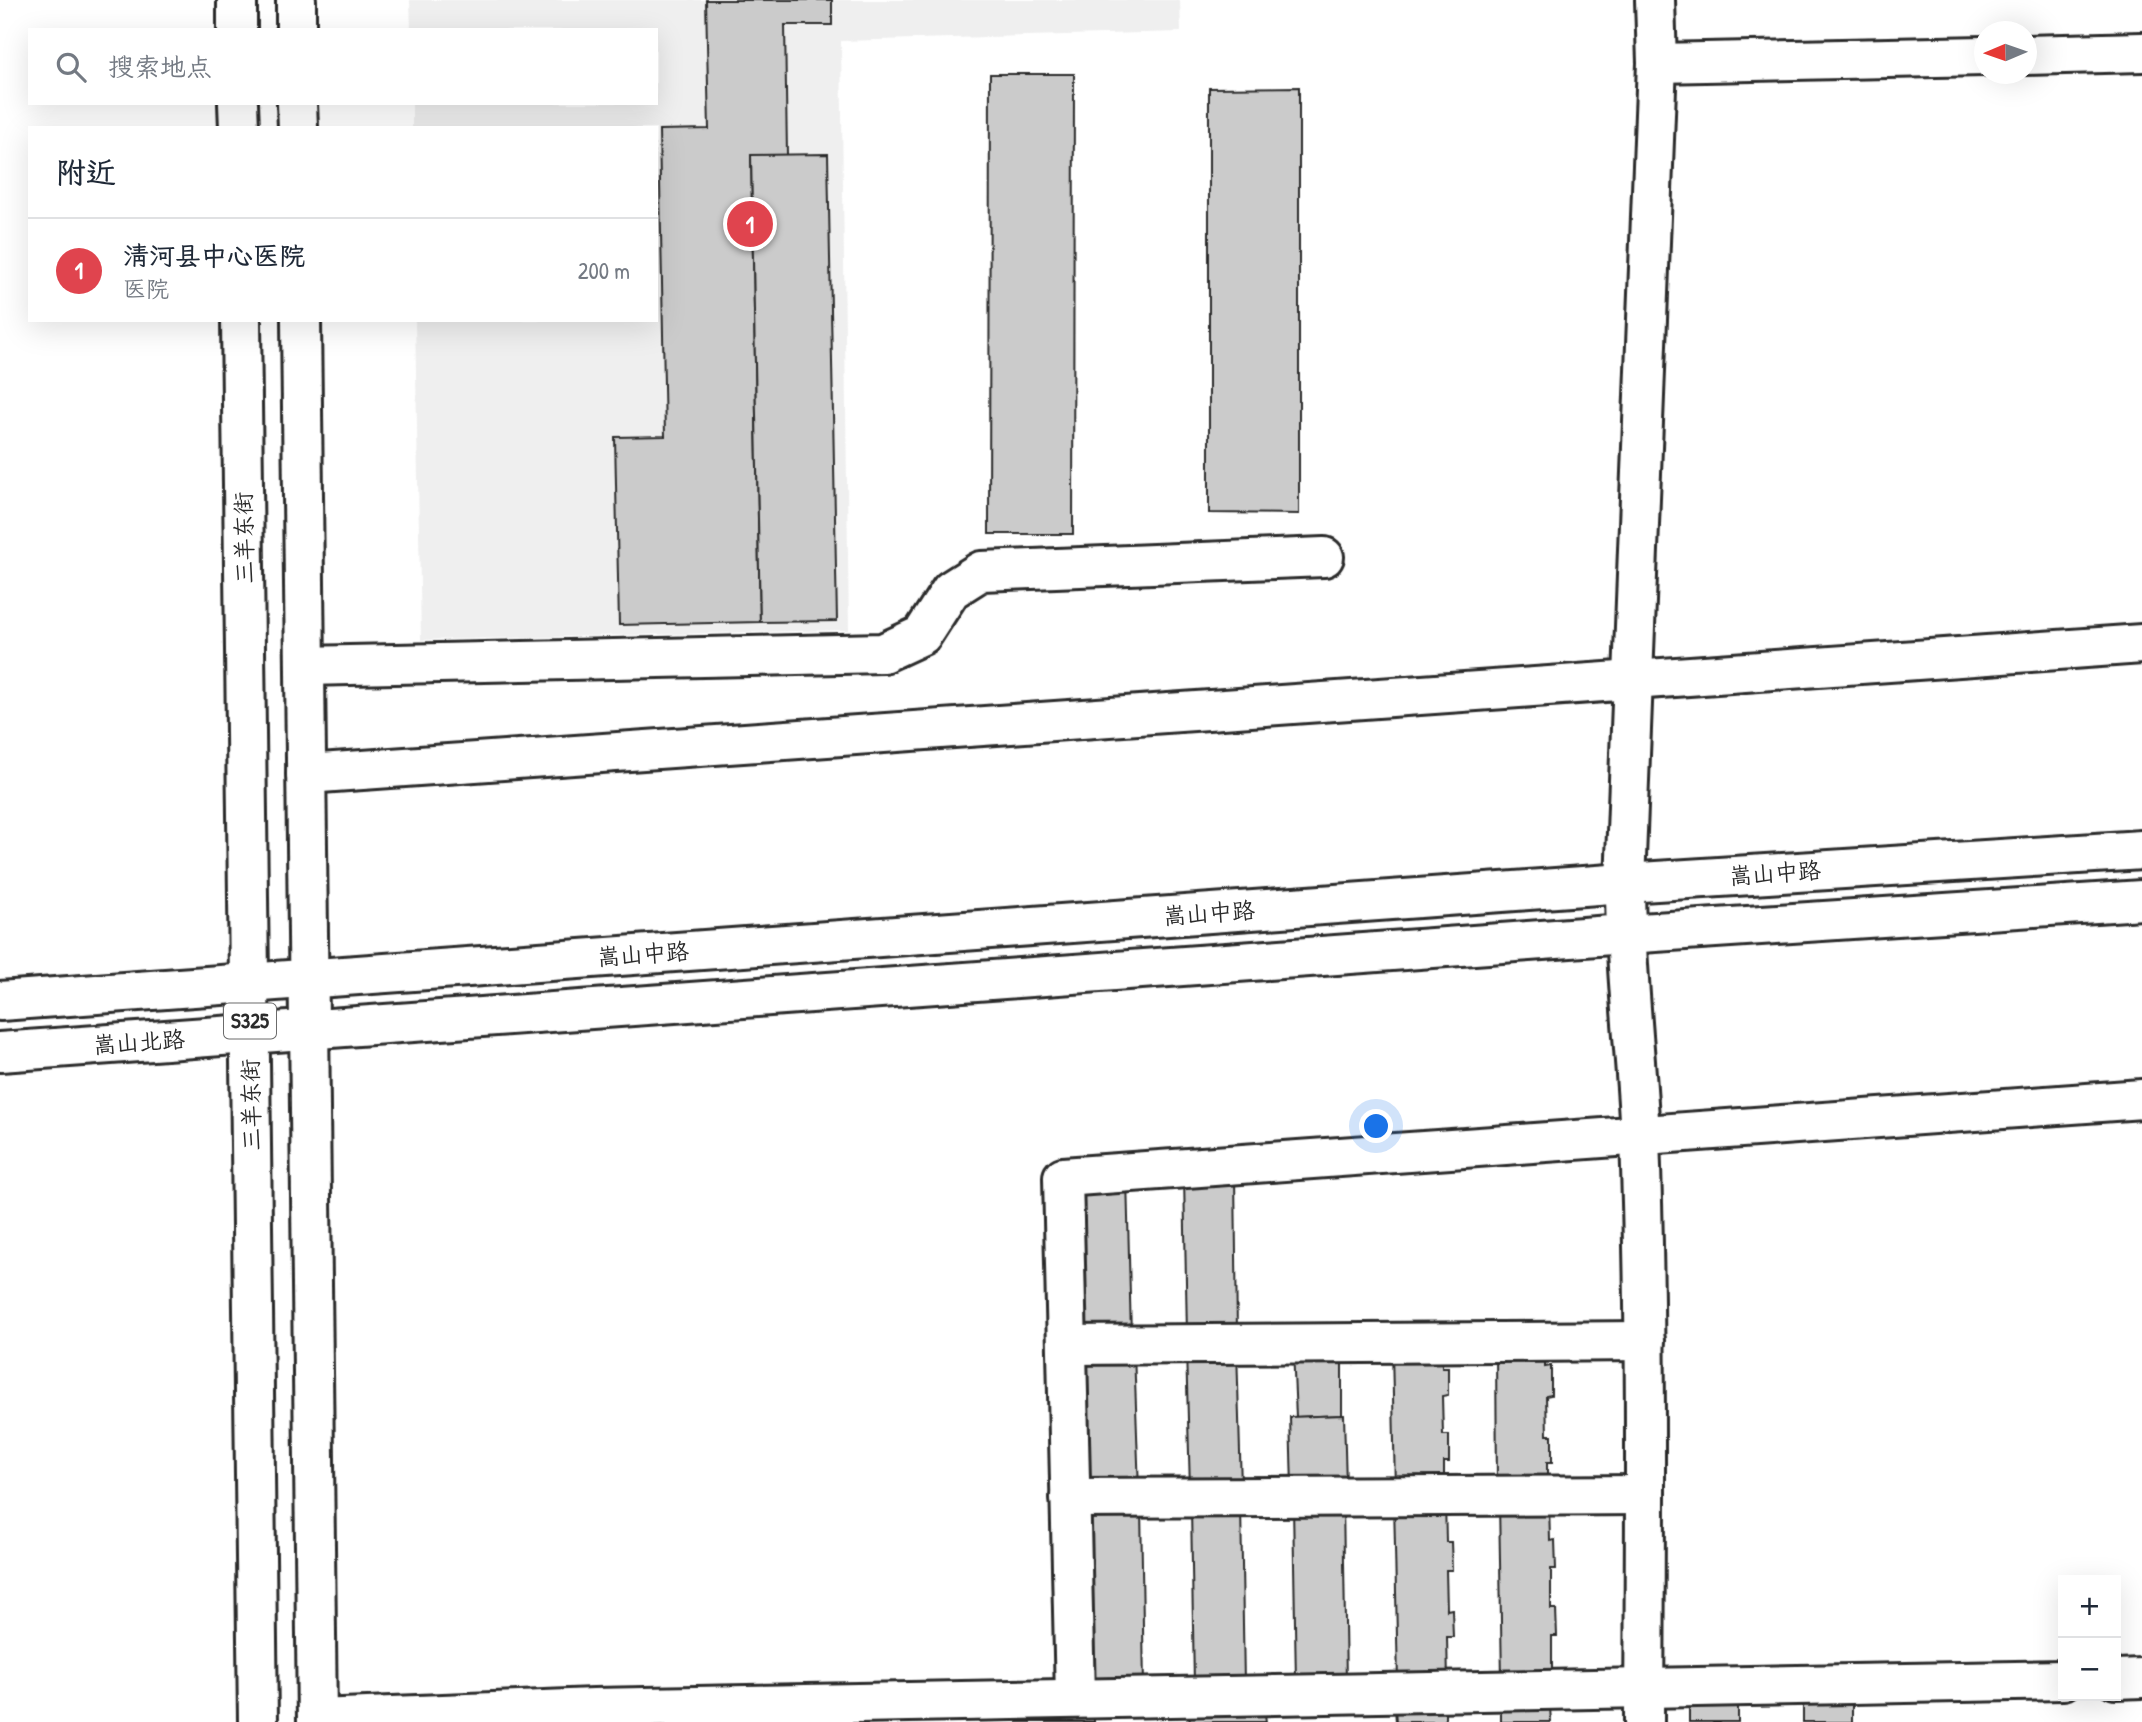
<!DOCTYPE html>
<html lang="zh">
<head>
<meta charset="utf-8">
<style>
  :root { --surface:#fff; --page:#f6f6f7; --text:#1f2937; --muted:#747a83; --line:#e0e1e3; --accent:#0b8043 }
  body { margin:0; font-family:"Patrick Hand","LXGW WenKai TC",sans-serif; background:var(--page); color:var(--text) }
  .controls { position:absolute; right:21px; bottom:21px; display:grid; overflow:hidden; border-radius:0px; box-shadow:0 7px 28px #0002 }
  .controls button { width:63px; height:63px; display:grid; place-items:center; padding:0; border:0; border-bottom:2px solid var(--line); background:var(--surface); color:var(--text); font:35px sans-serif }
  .compass { position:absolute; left:1974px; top:21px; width:63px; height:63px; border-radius:50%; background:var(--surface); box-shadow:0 7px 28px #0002; rotate:268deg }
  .you { position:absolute; left:1377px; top:1127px; width:24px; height:24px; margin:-18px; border:5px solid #fff; border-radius:50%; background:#1a73e8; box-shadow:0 0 0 10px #1a73e833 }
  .badge { display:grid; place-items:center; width:46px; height:46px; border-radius:50%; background:var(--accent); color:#fff; font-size:23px; font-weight:700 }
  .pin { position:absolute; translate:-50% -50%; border:4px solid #fff; box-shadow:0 2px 7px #0006 }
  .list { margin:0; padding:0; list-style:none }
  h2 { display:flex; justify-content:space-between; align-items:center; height:91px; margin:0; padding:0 28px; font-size:30px }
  h2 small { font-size:23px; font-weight:400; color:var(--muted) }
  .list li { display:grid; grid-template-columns:46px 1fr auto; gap:21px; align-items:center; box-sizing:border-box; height:105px; padding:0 28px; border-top:2px solid var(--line) }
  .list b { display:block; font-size:26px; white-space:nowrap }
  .list p { margin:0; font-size:23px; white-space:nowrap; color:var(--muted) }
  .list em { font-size:23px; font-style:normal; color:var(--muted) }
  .icon { flex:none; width:38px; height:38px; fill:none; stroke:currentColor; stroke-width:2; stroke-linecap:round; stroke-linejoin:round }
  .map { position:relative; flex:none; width:2142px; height:1722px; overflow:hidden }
  .search { position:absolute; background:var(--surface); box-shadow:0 7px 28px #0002; left:28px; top:28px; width:630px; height:77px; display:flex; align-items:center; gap:18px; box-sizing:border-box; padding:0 24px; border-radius:0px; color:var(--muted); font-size:26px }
  .panel { position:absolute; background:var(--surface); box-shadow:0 7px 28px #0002; left:28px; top:126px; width:630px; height:196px; border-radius:0px }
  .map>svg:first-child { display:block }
  .built { fill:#efefef }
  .building { fill:#cbcbcb; stroke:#2b2b2b; stroke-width:2 }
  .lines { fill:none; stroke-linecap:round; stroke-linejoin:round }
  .minor-casing { stroke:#2b2b2b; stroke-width:44 }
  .major-casing { stroke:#2b2b2b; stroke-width:44 }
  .minor { stroke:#fff; stroke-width:38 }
  .major { stroke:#fff; stroke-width:38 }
  .labels { text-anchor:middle; stroke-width:5; stroke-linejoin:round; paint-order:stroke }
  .shield { fill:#fff; stroke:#6b6b6b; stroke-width:2 }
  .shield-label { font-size:21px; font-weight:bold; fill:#2b2b2b }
  .street-label { font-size:23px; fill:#2b2b2b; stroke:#fff }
</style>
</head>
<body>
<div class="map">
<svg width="2142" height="1722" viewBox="0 0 2142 1722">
  <rect width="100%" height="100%" fill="#fff"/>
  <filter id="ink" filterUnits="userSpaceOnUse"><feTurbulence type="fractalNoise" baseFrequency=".0143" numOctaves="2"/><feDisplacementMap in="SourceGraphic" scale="14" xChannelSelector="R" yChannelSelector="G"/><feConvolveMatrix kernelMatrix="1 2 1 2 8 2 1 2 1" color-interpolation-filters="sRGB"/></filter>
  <g filter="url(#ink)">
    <polygon class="built" points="410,0 1180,0 1181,32 841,41 849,630 421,640 415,320 656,320 656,128 412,128 412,103 656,103 656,30 411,30"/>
    <g class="building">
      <polygon points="706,0 832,0 832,25 785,25 787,155 751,155 760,622 619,625 615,437 665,436 659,130 709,129"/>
      <polygon points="990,74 1074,74 1073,534 989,534"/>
      <polygon points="1299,87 1299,514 1209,513 1209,88"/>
      <polygon points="828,154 837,621 760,622 751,155"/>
      <polygon points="1235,1175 1237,1334 1187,1335 1184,1176"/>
      <polygon points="1127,1178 1131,1336 1085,1337 1082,1179"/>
      <polygon points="1442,1348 1442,1367 1448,1367 1448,1395 1442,1396 1443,1435 1449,1435 1449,1462 1444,1462 1444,1488 1395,1489 1392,1349"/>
      <polygon points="1496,1348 1545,1348 1545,1367 1551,1366 1551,1395 1546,1396 1547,1435 1552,1435 1552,1462 1547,1462 1547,1487 1497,1488"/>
      <polygon points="1237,1349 1241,1487 1190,1488 1186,1350"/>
      <polygon points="1342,1349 1342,1415 1296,1417 1293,1350"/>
      <polygon points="1134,1352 1139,1490 1088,1491 1084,1354"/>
      <polygon points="1344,1415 1346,1485 1292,1487 1290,1417"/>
      <polygon points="1445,1501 1446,1542 1451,1542 1452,1570 1446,1570 1447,1610 1452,1609 1453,1637 1447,1637 1448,1681 1398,1682 1394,1502"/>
      <polygon points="1499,1501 1549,1501 1550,1541 1555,1540 1556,1569 1551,1569 1551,1609 1556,1609 1557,1636 1552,1636 1552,1680 1502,1681"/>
      <polygon points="1343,1503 1346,1683 1296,1683 1293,1504"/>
      <polygon points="1241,1505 1244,1684 1194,1685 1191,1506"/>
      <polygon points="1141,1507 1144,1687 1088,1688 1086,1508"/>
      <rect x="1803" y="1700" width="49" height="22"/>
      <polygon points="1550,1707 1551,1722 1501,1722 1501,1708"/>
      <rect x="1689" y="1707" width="49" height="15"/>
      <polygon points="1395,1708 1445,1708 1445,1722 1396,1722"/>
      <polygon points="1265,1714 1266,1722 1190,1722 1189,1715"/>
      <polygon points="1094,1716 1094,1722 1018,1722 1018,1717"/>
    </g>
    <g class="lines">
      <g class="minor-casing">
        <g id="minor">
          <polyline points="2026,55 2142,52"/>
          <polyline points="1657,63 1984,56"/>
          <polyline points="305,666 883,653 922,635 951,590 981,571 1324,557"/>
          <polyline points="306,774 2142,644"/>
          <polyline points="0,1001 1625,883 2142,850"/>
          <polyline points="0,1052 1625,934 2142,900"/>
          <polyline points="1067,1345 1645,1341"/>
          <polyline points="1070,1498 1645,1495"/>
          <polyline points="2116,1679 2142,1678"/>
          <polyline points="1075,1698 1063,1177 2142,1099"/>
          <polyline points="317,1719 594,1708 2063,1680"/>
          <path d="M1644 1722C1645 1527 1647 1332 1640 1137 1636 1052 1625 968 1625 883L1657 63 1655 0"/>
        </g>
      </g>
      <g class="major-casing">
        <g id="major">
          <polyline points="237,0 237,30"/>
          <polyline points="296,0 296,30"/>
          <polyline points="238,103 239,128"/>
          <polyline points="297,103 298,128"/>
          <polyline points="241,320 258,1722"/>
          <polyline points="301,320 317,1722"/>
        </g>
      </g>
      <use href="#minor" class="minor"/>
      <use href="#major" class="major"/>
    </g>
  </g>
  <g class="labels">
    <rect class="shield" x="224" y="1003.5" width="52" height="35" rx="5"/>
    <g class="shield-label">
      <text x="250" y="1028">S325</text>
    </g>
    <g class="street-label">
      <text transform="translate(244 538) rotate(-91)" y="8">三羊东街</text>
      <text transform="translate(1775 873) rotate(-4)" y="8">嵩山中路</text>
      <text transform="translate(1209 913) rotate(-4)" y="8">嵩山中路</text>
      <text transform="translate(643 954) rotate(-4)" y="8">嵩山中路</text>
      <text transform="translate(139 1042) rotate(-4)" y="8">嵩山北路</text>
      <text transform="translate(251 1105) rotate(-91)" y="8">三羊东街</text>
    </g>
  </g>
</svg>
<div class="controls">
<button>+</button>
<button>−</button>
</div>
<svg class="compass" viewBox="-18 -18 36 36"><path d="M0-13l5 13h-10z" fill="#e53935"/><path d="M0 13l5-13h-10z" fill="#747a83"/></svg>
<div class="you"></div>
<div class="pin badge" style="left:750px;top:224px;background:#e0444e">1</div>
<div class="search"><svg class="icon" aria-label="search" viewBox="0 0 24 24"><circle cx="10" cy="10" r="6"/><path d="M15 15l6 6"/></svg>搜索地点</div>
<section class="panel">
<h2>附近<small></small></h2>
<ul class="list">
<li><span class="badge" style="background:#e0444e">1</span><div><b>清河县中心医院</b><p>医院</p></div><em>200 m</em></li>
</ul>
</section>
</div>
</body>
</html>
